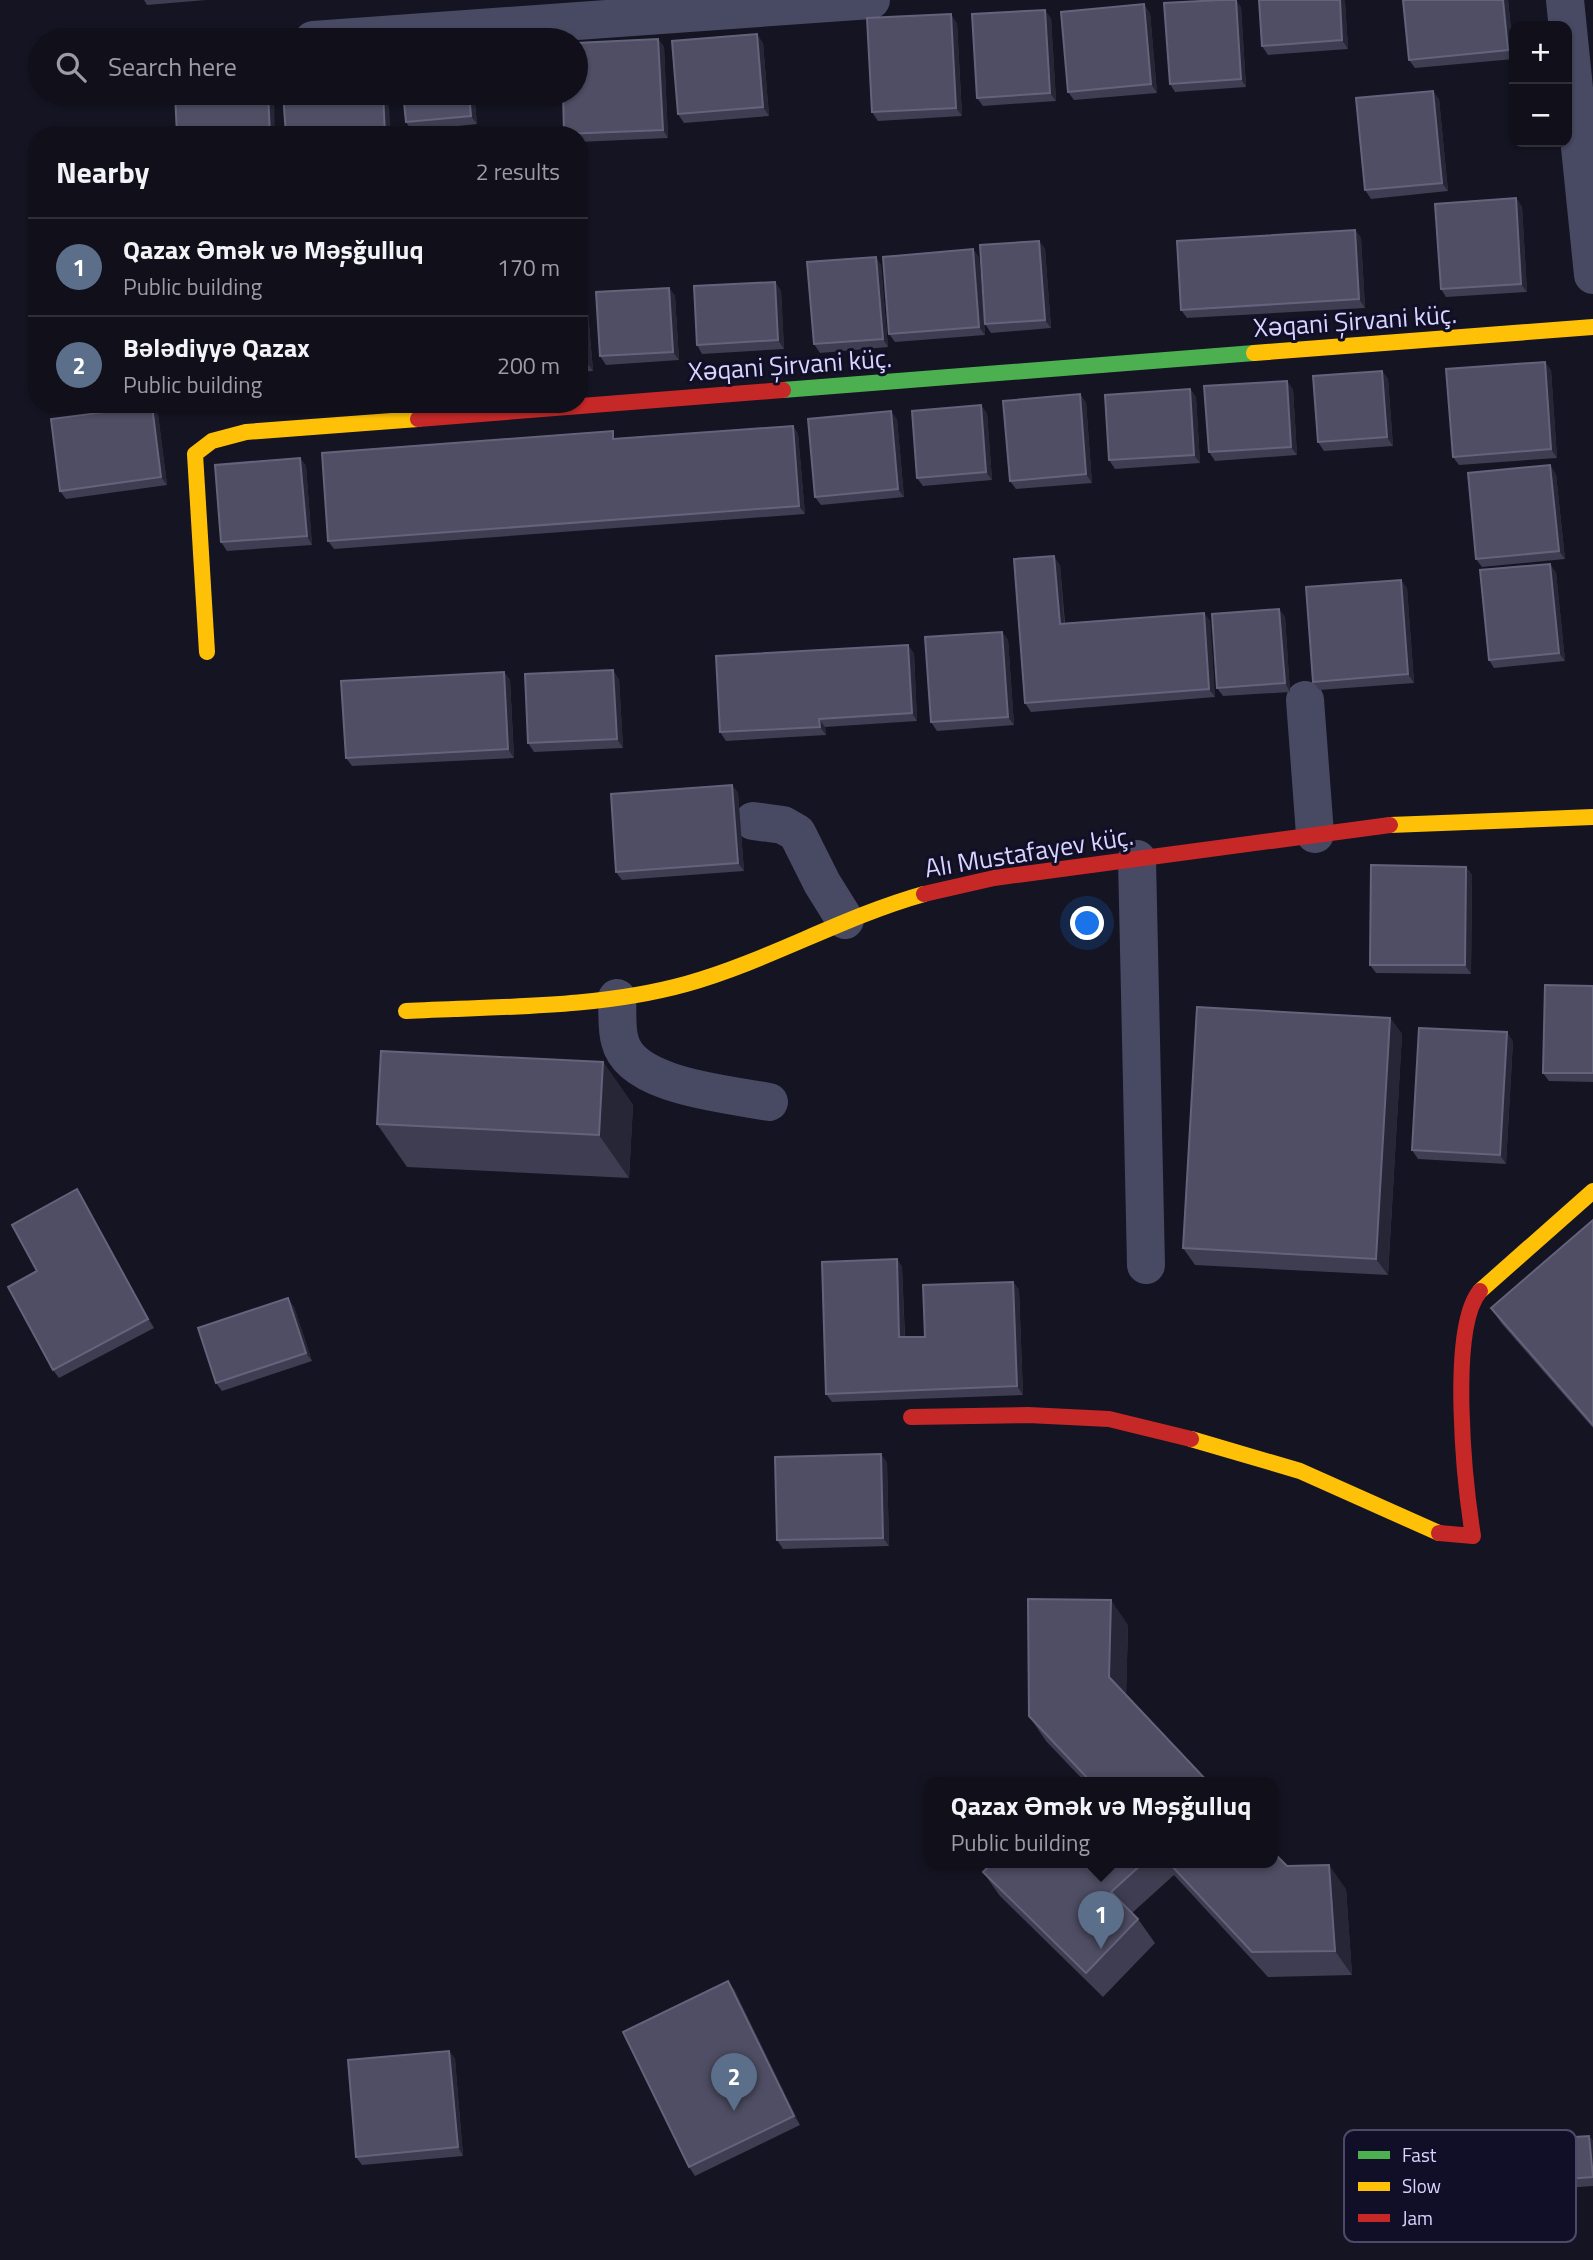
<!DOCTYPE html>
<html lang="en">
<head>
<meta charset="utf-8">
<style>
  :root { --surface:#100f1a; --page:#1e1d27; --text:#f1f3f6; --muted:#9c9ca2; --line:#302f39; --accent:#2563eb }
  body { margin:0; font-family:"Titillium Web",sans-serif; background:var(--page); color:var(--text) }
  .controls { position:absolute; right:21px; top:21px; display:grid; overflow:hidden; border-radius:14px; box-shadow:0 2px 5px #0004 }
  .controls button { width:63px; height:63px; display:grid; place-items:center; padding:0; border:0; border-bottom:2px solid var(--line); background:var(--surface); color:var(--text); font:35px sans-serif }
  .you { position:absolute; left:1088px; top:924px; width:24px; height:24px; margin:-18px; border:5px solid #fff; border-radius:50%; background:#1a73e8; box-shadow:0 0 0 10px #1a73e833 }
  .badge { display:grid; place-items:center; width:46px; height:46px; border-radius:50%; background:var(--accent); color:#fff; font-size:23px; font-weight:700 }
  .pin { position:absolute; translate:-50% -58px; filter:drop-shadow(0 2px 4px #0008) }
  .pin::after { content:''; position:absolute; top:37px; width:24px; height:21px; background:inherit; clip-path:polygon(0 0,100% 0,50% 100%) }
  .popup { position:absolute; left:924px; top:1777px; width:354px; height:91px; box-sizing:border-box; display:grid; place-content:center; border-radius:14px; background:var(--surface); filter:drop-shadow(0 2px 5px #0005); font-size:23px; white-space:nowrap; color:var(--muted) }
  .popup b { font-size:26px; color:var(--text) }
  .popup::after { content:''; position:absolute; left:50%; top:100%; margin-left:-14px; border:14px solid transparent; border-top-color:var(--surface) }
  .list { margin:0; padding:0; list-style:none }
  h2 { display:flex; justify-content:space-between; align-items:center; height:91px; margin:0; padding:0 28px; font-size:30px }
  h2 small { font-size:23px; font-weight:400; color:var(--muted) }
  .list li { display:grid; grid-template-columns:46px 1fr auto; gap:21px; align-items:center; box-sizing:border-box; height:98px; padding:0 28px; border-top:2px solid var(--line) }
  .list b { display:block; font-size:26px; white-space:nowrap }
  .list p { margin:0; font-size:23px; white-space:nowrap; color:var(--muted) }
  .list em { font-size:23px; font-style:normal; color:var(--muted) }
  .icon { flex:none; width:38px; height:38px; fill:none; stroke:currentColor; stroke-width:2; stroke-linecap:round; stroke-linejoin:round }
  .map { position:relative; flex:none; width:1593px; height:2260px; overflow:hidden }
  .search { position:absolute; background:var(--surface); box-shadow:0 2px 5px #0004; left:28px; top:28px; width:560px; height:77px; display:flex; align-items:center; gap:18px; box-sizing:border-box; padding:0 24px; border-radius:38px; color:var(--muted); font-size:26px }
  .panel { position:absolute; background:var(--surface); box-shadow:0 2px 5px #0004; left:28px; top:126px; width:560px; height:287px; border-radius:28px }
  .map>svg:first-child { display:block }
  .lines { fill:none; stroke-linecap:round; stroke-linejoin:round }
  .street { stroke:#484963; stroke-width:38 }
  .fast { stroke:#4caf50; stroke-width:16 }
  .slow { stroke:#ffc107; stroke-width:16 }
  .jam { stroke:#c62828; stroke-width:16 }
  .wall { fill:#3e3d51 }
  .shaded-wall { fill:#272636 }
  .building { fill:#4f4e64; stroke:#64637c; stroke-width:2 }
  .labels { text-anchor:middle; stroke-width:6; stroke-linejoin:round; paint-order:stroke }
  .street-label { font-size:26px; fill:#d7d5ff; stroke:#110e28 }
  .key { fill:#110e28; stroke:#4c4a68; stroke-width:2 }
  .key-label { font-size:19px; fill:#d7d5ff }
</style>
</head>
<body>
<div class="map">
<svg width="1593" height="2260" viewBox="0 0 1593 2260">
  <rect width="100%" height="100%" fill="#151422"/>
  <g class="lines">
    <g class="street">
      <polyline points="1565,0 1593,275"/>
      <polyline points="313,40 871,0"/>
      <polyline points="1305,700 1315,834"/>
      <polyline points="753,821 783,825 797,833 822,883 845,920"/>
      <polyline points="1137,859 1146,1265"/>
      <path d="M617 998C618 1011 616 1028 620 1041 631 1087 730 1094 769 1102"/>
    </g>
    <polyline class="fast" points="783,390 1254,353"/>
    <g class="slow">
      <polyline points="1254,353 1593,327"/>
      <polyline points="207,652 195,454 212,441 246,432 418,419"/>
      <polyline points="1390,825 1593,817"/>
      <path d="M406 1011C499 1006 595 1009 686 984 768 961 842 917 924 894"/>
      <polyline points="1480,1291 1593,1191"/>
      <polyline points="1191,1439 1300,1471 1439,1533"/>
    </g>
    <g class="jam">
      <polyline points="418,419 783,390"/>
      <polyline points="924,894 994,878 1390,825"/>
      <polyline points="911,1417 1028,1415 1109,1419 1191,1439"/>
      <path d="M1439 1533 1473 1536C1465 1486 1448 1329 1480 1291"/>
    </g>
  </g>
  <g class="wall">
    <polygon points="144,0 206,0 147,5"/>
    <polygon points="1259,0 1344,0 1345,2 1348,49 1268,55 1262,46"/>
    <polygon points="1403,0 1508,0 1514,59 1415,68 1409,60"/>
    <polygon points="1241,7 1246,87 1175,92 1170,84"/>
    <polygon points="1150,13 1157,93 1074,100 1068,92"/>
    <polygon points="1051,18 1056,101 983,106 977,98"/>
    <polygon points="957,23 962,116 878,121 872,112"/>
    <polygon points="658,39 664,47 668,138 579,142 579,135 565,135"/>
    <polygon points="763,43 769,116 684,123 678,114"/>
    <polygon points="403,93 474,93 477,124 412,131 406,122"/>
    <polygon points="1439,99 1448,191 1371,199 1365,190"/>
    <polygon points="1516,198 1522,207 1527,292 1446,297 1441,289"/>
    <polygon points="1355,230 1361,238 1365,308 1187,318 1181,310"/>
    <polygon points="1039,241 1045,249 1051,328 991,333 985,324"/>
    <polygon points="973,249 979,258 985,335 895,342 889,334"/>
    <polygon points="881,265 888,347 820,353 814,344"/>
    <polygon points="775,282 781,291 784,349 702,354 697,345"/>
    <polygon points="669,288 675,296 679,360 606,365 600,356"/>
    <polygon points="579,293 582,293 587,301 593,371 579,372"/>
    <polygon points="1551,370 1557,458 1459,465 1453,457"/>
    <polygon points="1382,371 1388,379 1393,446 1324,451 1318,442"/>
    <polygon points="1190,389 1196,397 1200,463 1115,469 1109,460"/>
    <polygon points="1293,389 1297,455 1215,461 1209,452"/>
    <polygon points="1086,402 1092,483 1016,489 1010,481"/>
    <polygon points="70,404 108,404 74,410"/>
    <polygon points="987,413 992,480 923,486 917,478"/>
    <polygon points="158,414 167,485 66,499 60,491"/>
    <polygon points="897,419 904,497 821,505 815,497"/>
    <polygon points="793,426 798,434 805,514 334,549 328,541"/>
    <polygon points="300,458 306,466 312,545 227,551 221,542"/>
    <polygon points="1556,474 1565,559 1482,567 1476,559"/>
    <polygon points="1060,565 1065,623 1204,613 1210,621 1215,697 1031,712 1025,703"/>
    <polygon points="1556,572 1565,661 1494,668 1489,660"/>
    <polygon points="1407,588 1414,683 1319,690 1313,682"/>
    <polygon points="1279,609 1285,617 1290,692 1223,696 1217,688"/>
    <polygon points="1002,632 1008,640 1014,725 937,731 931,722"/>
    <polygon points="914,653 917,721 825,727 826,735 726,741 720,732"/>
    <polygon points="504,672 510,680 514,758 352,766 346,758"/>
    <polygon points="619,679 623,748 534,752 528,743"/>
    <polygon points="732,785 738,793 744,871 622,880 616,872"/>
    <polygon points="1466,867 1472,875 1471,974 1376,973 1370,965"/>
    <polygon points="1593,986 1593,1082 1549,1081 1543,1073"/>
    <polygon points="1390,1018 1402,1034 1388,1275 1195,1265 1183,1248"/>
    <polygon points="1513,1041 1506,1164 1418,1159 1412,1150"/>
    <polygon points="603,1062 633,1105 629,1178 407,1167 377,1124"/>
    <polygon points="82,1197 154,1328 59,1378 53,1370 37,1271"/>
    <polygon points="1593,1220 1593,1428 1502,1324 1491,1308"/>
    <polygon points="897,1259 902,1267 905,1337 925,1337 1013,1282 1019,1290 1023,1395 832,1402 826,1394"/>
    <polygon points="294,1307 312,1361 222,1391 216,1383"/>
    <polygon points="887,1462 889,1546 783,1549 777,1540"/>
    <polygon points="1128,1625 1126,1695 1209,1783 1086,1783 1046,1741 1029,1716"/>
    <polygon points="1112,1863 1272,1863 1287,1866 1346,1889 1352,1975 1268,1977 1174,1875 1132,1913 1138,1919 1155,1943 1103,1997 1000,1896 983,1872 1097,1877"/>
    <polygon points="734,1989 800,2125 695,2176 689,2167"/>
    <polygon points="449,2051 455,2059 463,2156 362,2165 356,2157"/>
    <polygon points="1589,2136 1593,2141 1593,2186 1494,2193 1488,2185"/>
  </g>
  <g class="shaded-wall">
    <polygon points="1236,0 1241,7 1246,87 1241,79"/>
    <polygon points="1340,0 1344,0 1345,2 1348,49 1342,40"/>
    <polygon points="1503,0 1508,0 1514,59 1508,50"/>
    <polygon points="1144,4 1150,13 1157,93 1151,84"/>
    <polygon points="1045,10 1051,18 1056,101 1050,93"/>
    <polygon points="951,14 957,23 962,116 956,108"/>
    <polygon points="757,34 763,43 769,116 763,107"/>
    <polygon points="658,39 664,47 668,138 663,130"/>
    <polygon points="1433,91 1439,99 1448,191 1442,183"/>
    <polygon points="268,93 274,93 275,135 270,135"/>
    <polygon points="383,93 388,93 391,135 385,135"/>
    <polygon points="469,93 474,93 477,124 471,116"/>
    <polygon points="1516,198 1522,207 1527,292 1521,284"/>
    <polygon points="1355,230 1361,238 1365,308 1359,299"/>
    <polygon points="1039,241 1045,249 1051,328 1045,320"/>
    <polygon points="973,249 979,258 985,335 979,327"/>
    <polygon points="876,257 881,265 888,347 883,339"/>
    <polygon points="775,282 781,291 784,349 778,340"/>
    <polygon points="669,288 675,296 679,360 673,352"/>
    <polygon points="582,293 587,301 593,371 587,363"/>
    <polygon points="1545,362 1551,370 1557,458 1551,449"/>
    <polygon points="1382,371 1388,379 1393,446 1387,437"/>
    <polygon points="1287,381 1293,389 1297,455 1291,447"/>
    <polygon points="1190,389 1196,397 1200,463 1194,455"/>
    <polygon points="1080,394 1086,402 1092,483 1086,474"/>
    <polygon points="981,405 987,413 992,480 986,472"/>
    <polygon points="152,406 158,414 167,485 161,477"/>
    <polygon points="891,411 897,419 904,497 898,489"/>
    <polygon points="793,426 798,434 805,514 799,506"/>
    <polygon points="300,458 306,466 312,545 307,536"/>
    <polygon points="1550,465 1556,474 1565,559 1559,551"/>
    <polygon points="1054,556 1060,565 1065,632 1060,624"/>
    <polygon points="1550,564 1556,572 1565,661 1559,653"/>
    <polygon points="1401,580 1407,588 1414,683 1408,674"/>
    <polygon points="1279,609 1285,617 1290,692 1285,683"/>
    <polygon points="1204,613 1210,621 1215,697 1209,689"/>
    <polygon points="1002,632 1008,640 1014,725 1008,717"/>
    <polygon points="908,645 914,653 917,721 912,713"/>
    <polygon points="613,670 619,679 623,748 617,739"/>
    <polygon points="504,672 510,680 514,758 508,749"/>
    <polygon points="819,719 825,727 826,735 820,727"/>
    <polygon points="732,785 738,793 744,871 738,863"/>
    <polygon points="1466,867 1472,875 1471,974 1465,965"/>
    <polygon points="1390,1018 1402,1034 1388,1275 1376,1259"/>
    <polygon points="1507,1032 1513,1041 1506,1164 1500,1155"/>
    <polygon points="603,1062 633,1105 629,1178 599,1135"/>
    <polygon points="77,1189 82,1197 154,1328 148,1319"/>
    <polygon points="897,1259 902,1267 905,1346 899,1337"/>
    <polygon points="1013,1282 1019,1290 1023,1395 1017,1386"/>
    <polygon points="288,1298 294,1307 312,1361 306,1353"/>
    <polygon points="881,1454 887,1462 889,1546 883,1538"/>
    <polygon points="1111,1600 1128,1625 1126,1701 1109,1677"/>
    <polygon points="1329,1865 1346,1889 1352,1975 1335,1951"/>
    <polygon points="728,1981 734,1989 800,2125 794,2116"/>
    <polygon points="449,2051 455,2059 463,2156 458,2147"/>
    <polygon points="1589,2136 1593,2141 1593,2178 1593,2177"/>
  </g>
  <g class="building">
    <polygon points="1220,0 1236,0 1241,79 1170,84 1164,3"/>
    <polygon points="1259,0 1340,0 1342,40 1262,46"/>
    <polygon points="1403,0 1503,0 1508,50 1409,60"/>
    <polygon points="1144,4 1151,84 1068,92 1061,12"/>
    <polygon points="1045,10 1050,93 977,98 972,14"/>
    <polygon points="951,14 956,108 872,112 867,18"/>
    <polygon points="757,34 763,107 678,114 672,41"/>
    <polygon points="658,39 663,130 564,134 563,93 576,93 576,43"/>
    <polygon points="1433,91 1442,183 1365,190 1356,98"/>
    <polygon points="175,93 268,93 270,135 177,135"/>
    <polygon points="283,93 383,93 385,135 286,135"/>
    <polygon points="403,93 469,93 471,116 406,122"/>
    <polygon points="1516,198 1521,284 1441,289 1435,204"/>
    <polygon points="1355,230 1359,299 1181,310 1177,241"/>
    <polygon points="1039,241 1045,320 985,324 980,245"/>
    <polygon points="973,249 979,327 889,334 883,257"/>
    <polygon points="876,257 883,339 814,344 807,262"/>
    <polygon points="775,282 778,340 697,345 694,286"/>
    <polygon points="669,288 673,352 600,356 596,292"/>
    <polygon points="579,293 582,293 587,363 579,364"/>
    <polygon points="1545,362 1551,449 1453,457 1446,369"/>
    <polygon points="1382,371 1387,437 1318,442 1313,376"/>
    <polygon points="1287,381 1291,447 1209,452 1204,386"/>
    <polygon points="1190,389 1194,455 1109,460 1105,395"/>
    <polygon points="1080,394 1086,474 1010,481 1003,401"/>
    <polygon points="981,405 986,472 917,478 912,411"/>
    <polygon points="152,406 161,477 60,491 51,419"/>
    <polygon points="891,411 898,489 815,497 808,419"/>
    <polygon points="793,426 799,506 328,541 322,453 613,431 613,439"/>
    <polygon points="300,458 307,536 221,542 215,465"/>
    <polygon points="1550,465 1559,551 1476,559 1468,473"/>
    <polygon points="1054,556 1060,624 1204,613 1209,689 1025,703 1014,559"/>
    <polygon points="1550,564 1559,653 1489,660 1480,570"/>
    <polygon points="1401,580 1408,674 1313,682 1306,587"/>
    <polygon points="1279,609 1285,683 1217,688 1212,614"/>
    <polygon points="1002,632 1008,717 931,722 925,637"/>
    <polygon points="908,645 912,713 819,719 820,727 720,732 716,656"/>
    <polygon points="613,670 617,739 528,743 525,674"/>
    <polygon points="504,672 508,749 346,758 341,681"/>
    <polygon points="732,785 738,863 616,872 611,794"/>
    <polygon points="1371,865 1466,867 1465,965 1370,965"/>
    <polygon points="1545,985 1593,986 1593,1073 1543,1073"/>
    <polygon points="1197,1007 1390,1018 1376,1259 1183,1248"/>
    <polygon points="1419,1028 1507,1032 1500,1155 1412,1150"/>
    <polygon points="381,1051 603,1062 599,1135 377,1124"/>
    <polygon points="77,1189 148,1319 53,1370 8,1287 37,1271 12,1225"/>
    <polygon points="1593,1220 1593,1425 1491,1308"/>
    <polygon points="897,1259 899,1337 925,1337 923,1285 1013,1282 1017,1386 826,1394 822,1262"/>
    <polygon points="288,1298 306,1353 216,1383 198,1328"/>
    <polygon points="881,1454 883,1538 777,1540 775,1457"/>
    <polygon points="1028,1599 1111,1600 1109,1677 1209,1783 1092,1783 1029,1716"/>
    <polygon points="1272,1851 1287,1866 1329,1865 1335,1951 1252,1952 1169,1863 1272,1863"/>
    <polygon points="992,1863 1082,1863 1097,1877 1112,1863 1143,1863 1111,1892 1138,1919 1086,1973 983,1872"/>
    <polygon points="728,1981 794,2116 689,2167 623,2032"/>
    <polygon points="449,2051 458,2147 356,2157 348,2060"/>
    <polygon points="1589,2136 1593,2177 1488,2185 1485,2143"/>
  </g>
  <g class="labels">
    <g class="street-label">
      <text transform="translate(1355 321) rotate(-4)" y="9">Xəqani Şirvani küç.</text>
      <text transform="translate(790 365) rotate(-4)" y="9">Xəqani Şirvani küç.</text>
      <text transform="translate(1029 852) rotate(-9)" y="9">Alı Mustafayev küç.</text>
    </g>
  </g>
  <rect x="1344" y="2130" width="232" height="112" rx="10" class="key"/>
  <rect x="1358" y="2151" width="32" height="8" fill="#4caf50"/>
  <rect x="1358" y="2182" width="32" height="9" fill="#ffc107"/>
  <rect x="1358" y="2214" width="32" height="8" fill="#c62828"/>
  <g class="key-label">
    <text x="1402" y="2162">Fast</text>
    <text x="1402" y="2193">Slow</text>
    <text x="1402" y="2225">Jam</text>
  </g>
</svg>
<div class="controls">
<button>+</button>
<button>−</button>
</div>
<div class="you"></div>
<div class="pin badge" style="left:1101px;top:1949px;background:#5c6f8a">1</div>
<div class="popup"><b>Qazax Əmək və Məşğulluq</b>Public building</div>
<div class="pin badge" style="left:734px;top:2111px;background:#5c6f8a">2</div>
<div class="search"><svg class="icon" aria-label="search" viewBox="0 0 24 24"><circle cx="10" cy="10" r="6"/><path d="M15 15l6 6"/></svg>Search here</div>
<section class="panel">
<h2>Nearby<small>2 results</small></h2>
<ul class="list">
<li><span class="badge" style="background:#5c6f8a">1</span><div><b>Qazax Əmək və Məşğulluq</b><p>Public building</p></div><em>170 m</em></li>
<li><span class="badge" style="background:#5c6f8a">2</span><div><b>Bələdiyyə Qazax</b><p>Public building</p></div><em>200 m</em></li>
</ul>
</section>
</div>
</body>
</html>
